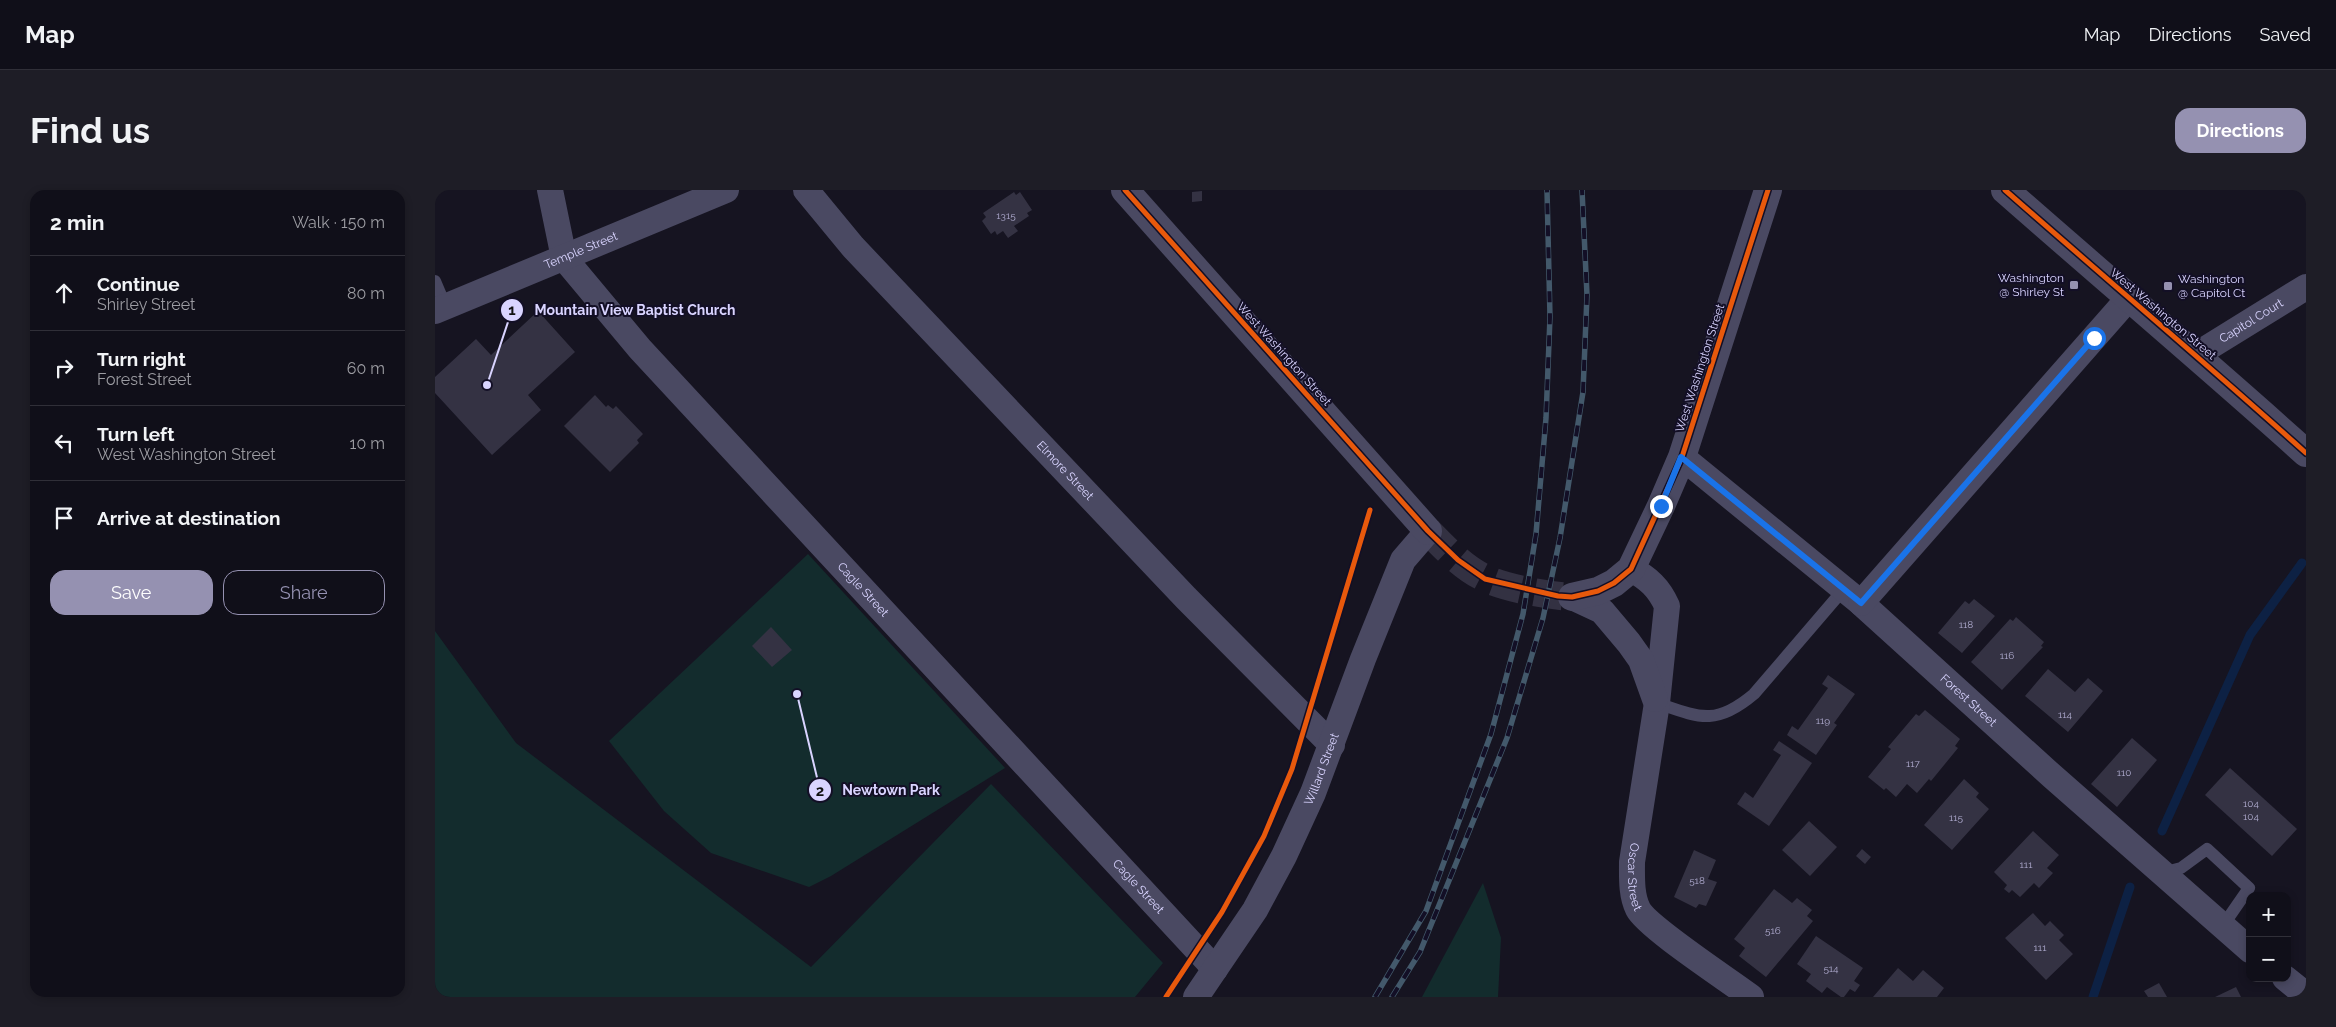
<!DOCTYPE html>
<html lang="en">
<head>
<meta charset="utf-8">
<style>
  :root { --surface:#100f19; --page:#1e1d26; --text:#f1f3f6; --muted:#9c9ca2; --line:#302f38; --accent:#9591b1 }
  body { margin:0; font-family:Raleway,sans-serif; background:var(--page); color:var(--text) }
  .controls { position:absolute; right:15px; bottom:15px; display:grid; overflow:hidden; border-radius:10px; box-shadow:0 2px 8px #0003 }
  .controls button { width:45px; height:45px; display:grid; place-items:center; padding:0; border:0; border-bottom:1px solid var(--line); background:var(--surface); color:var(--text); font:25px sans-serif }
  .stop { position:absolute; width:15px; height:15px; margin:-11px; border:4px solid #1a73e8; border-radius:50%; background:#fff }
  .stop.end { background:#1a73e8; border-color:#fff; box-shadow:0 1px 5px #0008 }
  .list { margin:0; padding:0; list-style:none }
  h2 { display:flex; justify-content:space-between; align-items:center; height:65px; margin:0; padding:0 20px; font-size:21px }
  h2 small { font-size:16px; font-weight:400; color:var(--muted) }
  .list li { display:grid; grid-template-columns:32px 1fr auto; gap:15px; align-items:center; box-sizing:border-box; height:75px; padding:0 20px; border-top:1px solid var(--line) }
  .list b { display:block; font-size:19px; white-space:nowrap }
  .list p { margin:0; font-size:16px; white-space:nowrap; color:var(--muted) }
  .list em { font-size:16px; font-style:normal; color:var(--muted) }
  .actions { display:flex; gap:10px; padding:15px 20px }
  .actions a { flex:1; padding:11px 0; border:1px solid var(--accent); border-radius:15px; text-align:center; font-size:18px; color:var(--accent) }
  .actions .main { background:var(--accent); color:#fff }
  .icon { flex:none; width:28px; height:28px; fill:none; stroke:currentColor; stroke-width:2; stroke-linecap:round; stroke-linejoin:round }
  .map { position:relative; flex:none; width:1871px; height:807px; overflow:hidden; border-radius:15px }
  header { display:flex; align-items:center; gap:30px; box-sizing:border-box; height:70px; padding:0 25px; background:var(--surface); border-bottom:1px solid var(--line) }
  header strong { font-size:24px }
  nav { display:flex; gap:28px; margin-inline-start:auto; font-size:18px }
  .intro { display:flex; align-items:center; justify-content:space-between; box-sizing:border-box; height:120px; padding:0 30px }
  h1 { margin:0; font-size:35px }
  .button { padding:12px 22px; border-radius:15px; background:var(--accent); color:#fff; font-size:18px; font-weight:700 }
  main { display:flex; gap:30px; padding:0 30px }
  aside { flex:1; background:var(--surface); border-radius:15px; box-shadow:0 2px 8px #0003 }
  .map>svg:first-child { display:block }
  .green { fill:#132c2d }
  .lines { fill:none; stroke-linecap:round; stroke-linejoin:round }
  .stream { stroke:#0d2144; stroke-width:9 }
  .building { fill:#343243 }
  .tertiary-tunnel { stroke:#333142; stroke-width:28; stroke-dasharray:28 14; stroke-linecap:butt }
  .service { stroke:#4a4962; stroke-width:12 }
  .minor { stroke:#4a4962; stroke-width:26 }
  .tertiary { stroke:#4a4962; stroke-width:28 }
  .rail-casing { stroke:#43596b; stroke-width:5.5 }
  .rail { stroke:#130f26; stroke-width:4; stroke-dasharray:11; stroke-linecap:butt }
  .cycleway-casing { stroke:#130f26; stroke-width:8 }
  .cycleway { stroke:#e8590c; stroke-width:5 }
  .route { stroke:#1a73e8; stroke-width:6 }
  .poi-dot { fill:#9591b1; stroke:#130f26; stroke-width:2 }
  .labels { text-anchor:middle; stroke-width:4; stroke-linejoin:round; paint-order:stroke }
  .number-label { font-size:10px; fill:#b0acd0 }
  .street-label { font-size:12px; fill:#d9d4ff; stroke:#130f26 }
  .poi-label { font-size:12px; fill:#d9d4ff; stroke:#130f26; text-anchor:end }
  .leader { fill:none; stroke:#d9d4ff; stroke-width:2 }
  .callout-dot { fill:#d9d4ff; stroke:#130f26; stroke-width:2 }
  .mark-label { font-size:15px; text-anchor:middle; font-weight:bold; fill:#111 }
  .callout-label { font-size:14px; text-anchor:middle; font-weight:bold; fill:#d9d4ff; stroke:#130f26; stroke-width:4; stroke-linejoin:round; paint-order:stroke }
</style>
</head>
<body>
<header>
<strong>Map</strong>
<nav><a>Map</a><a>Directions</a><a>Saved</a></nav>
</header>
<div class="intro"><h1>Find us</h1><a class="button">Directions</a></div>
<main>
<aside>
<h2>2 min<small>Walk · 150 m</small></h2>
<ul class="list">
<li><svg class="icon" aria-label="ahead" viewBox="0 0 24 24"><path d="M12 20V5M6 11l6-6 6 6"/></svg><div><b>Continue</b><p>Shirley Street</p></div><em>80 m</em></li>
<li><svg class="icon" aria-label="right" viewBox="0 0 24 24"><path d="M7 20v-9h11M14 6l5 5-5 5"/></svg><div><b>Turn right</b><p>Forest Street</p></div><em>60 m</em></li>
<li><svg class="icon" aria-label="left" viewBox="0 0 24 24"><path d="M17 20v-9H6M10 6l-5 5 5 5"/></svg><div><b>Turn left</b><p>West Washington Street</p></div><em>10 m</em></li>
<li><svg class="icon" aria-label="arrive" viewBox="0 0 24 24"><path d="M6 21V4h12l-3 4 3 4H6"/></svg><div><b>Arrive at destination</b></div></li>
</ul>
<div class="actions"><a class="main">Save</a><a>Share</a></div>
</aside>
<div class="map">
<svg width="1871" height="807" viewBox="0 0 1871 807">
  <rect width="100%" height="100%" fill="#161421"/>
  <g class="green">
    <polygon points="373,364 570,578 396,686 374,697 276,663 229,621 174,551"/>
    <polygon points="0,441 81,553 376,777 556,594 728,773 700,807 0,807"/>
    <polygon points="1048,693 1066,748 1063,807 987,807"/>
  </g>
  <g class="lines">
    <g class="stream">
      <polyline points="1727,641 1815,445 1867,373"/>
      <polyline points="1658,807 1695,697"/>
    </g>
  </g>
  <g class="building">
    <polygon points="767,1 767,11 757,12 757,2"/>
    <polygon points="579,2 581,5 585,2 597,20 592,23 594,26 579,36 583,41 573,48 568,41 562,45 560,41 556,44 547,31 551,27 548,23"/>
    <polygon points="103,121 140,162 93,205 106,220 57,265 0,203 0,187 41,149 56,165"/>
    <polygon points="160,205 171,217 173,215 178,219 181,216 208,244 202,250 204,253 175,282 129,236"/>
    <polygon points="1539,409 1560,426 1527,463 1503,443 1530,411 1534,414"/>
    <polygon points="1581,427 1609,452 1606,456 1608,457 1567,500 1536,472 1575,429 1578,431"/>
    <polygon points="336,437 357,460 337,477 317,456"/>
    <polygon points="1613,479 1640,502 1653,488 1668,501 1633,542 1590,506"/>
    <polygon points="1393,485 1420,504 1399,533 1402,535 1381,565 1352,545 1357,536 1363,540 1393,498 1387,494"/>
    <polygon points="1490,520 1525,549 1520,556 1523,558 1496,591 1494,589 1482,603 1472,594 1461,607 1451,598 1449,600 1433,587 1456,559 1453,557 1481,524 1484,526"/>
    <polygon points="1697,548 1722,570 1682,617 1656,594"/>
    <polygon points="1344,551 1377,573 1334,636 1302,614 1310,602 1318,608 1346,565 1338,560"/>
    <polygon points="1795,578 1862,639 1837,666 1770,605"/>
    <polygon points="1529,589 1544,603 1541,607 1554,619 1517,660 1489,635"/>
    <polygon points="1374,631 1402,657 1375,686 1347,660"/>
    <polygon points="1598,641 1624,665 1612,678 1618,683 1604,698 1599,693 1585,707 1577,700 1574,703 1569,699 1572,695 1559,682"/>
    <polygon points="1427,659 1436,667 1430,674 1421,666"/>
    <polygon points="1259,660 1281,670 1273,689 1282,692 1271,716 1264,714 1261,718 1239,707"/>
    <polygon points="1339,699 1357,713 1362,708 1377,720 1372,726 1378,731 1331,787 1304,766 1310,758 1299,749"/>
    <polygon points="1598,723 1610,736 1615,731 1629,745 1624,750 1638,764 1611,790 1570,748"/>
    <polygon points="1381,746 1428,778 1419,791 1425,795 1420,802 1415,799 1409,807 1406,807 1392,797 1387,803 1371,791 1376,784 1362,774"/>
    <polygon points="1463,778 1478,791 1488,780 1509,798 1502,807 1438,807"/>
    <polygon points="1724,793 1732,807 1713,807 1709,801"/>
    <polygon points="1801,797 1806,807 1780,807"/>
  </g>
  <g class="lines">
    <path class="tertiary-tunnel" d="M993 341C1010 358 1028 378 1050 388 1068 398 1116 406 1137 407"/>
    <g class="service">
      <polyline points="0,91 11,117"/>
      <path d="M1222 513C1265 528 1281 536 1319 504L1409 399"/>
      <polyline points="1727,683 1746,678 1772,659 1814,698 1787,737"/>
    </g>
    <g class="minor">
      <path id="s1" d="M115 0 129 68 205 159 780 779"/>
      <path id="s2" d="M371 0 418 57 751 408 897 555"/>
      <path id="s3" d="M0 121 291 0"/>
      <path id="s4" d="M1761 165 1871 97"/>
      <path id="s5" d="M1247 267 1426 413 1617 586 1815 760"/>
      <path id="s6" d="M1196 379C1213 388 1224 398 1232 416L1222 513 1197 672C1197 687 1196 705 1203 719 1212 737 1295 791 1316 807"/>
      <polyline points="1137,407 1167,421 1194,453 1206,470 1220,509"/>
      <polyline points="1426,413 1693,109"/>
      <polyline points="1850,788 1871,805"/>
      <path id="s7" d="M761 807 820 720 849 666 878 603 928 469 968 370 993 341"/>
    </g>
    <g class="tertiary">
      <polyline points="690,0 993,341"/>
      <path d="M1570 0C1670 88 1772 174 1871 263"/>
      <polyline points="1137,407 1163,401 1179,393 1196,379 1226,316 1247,267 1333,0"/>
    </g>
    <g class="rail-casing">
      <g id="rail">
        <polyline points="940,807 991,721 1056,544 1088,424 1101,344 1111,228 1115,127 1112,0"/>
        <polyline points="957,807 985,762 1072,548 1108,428 1125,348 1148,202 1152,105 1147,0"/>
      </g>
    </g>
    <use href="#rail" class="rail"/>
    <g class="cycleway-casing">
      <g id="cycleway">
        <polyline points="690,0 993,341 1023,370 1050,389 1123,406 1137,407 1163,401 1179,393 1196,379 1247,267 1333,0"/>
        <path d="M1570 0C1670 88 1772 174 1871 263"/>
        <polyline points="731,807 787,722 829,646 857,579 935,320"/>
      </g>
    </g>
    <use href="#cycleway" class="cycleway"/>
  </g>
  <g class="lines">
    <polyline class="route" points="1226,316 1246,267 1426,413 1659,148"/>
  </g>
  <g class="poi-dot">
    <rect x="1634" y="90" width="10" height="10" rx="2.5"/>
    <rect x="1728" y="91" width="10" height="10" rx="2.5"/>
  </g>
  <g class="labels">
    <g class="number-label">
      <text x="571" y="29">1315</text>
      <text x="1531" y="438">118</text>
      <text x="1572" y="469">116</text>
      <text x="1630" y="528">114</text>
      <text x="1388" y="534">119</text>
      <text x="1478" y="577">117</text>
      <text x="1689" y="586">110</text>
      <text x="1816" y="617">104</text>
      <text x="1816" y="630">104</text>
      <text x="1521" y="631">115</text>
      <text x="1591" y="678">111</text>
      <text x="1262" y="694">518</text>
      <text x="1338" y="744">516</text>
      <text x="1605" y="761">111</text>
      <text x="1396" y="782">514</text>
    </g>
    <g class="street-label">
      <text dy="4" stroke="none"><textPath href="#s3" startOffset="158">Temple Street</textPath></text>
      <text transform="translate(1728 124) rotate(40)" y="4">West Washington Street</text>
      <text dy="4" stroke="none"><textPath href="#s4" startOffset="65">Capitol Court</textPath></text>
      <text transform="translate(849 164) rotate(48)" y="4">West Washington Street</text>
      <text transform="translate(1265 178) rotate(-72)" y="4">West Washington Street</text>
      <text dy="4" stroke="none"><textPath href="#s2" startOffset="382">Elmore Street</textPath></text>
      <text dy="4" stroke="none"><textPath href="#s1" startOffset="516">Cagle Street</textPath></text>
      <text dy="4" stroke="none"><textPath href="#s5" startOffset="376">Forest Street</textPath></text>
      <text dy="4" stroke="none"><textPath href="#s7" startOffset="261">Willard Street</textPath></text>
      <text dy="4" stroke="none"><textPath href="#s6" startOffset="326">Oscar Street</textPath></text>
      <text dy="4" stroke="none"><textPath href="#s1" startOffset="921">Cagle Street</textPath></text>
    </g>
    <g class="poi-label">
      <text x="1629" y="92">Washington<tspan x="1629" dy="14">@ Shirley St</tspan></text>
      <text x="1743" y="93" text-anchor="start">Washington<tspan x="1743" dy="14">@ Capitol Ct</tspan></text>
    </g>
  </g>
  <path class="leader" d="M52 195L77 120M362 504L385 600"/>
  <g class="callout-dot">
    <circle cx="52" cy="195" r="5"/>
    <circle cx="362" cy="504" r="5"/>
    <circle cx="77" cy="120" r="12"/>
    <circle cx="385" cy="600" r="12"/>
  </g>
  <g class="mark-label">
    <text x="77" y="125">1</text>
    <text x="385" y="606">2</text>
  </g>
  <g class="callout-label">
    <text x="200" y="125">Mountain View Baptist Church</text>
    <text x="456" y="605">Newtown Park</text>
  </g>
</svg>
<div class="controls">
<button>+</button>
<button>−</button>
</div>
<div class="stop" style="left:1659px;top:148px"></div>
<div class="stop end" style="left:1226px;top:316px"></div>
</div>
</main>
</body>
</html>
